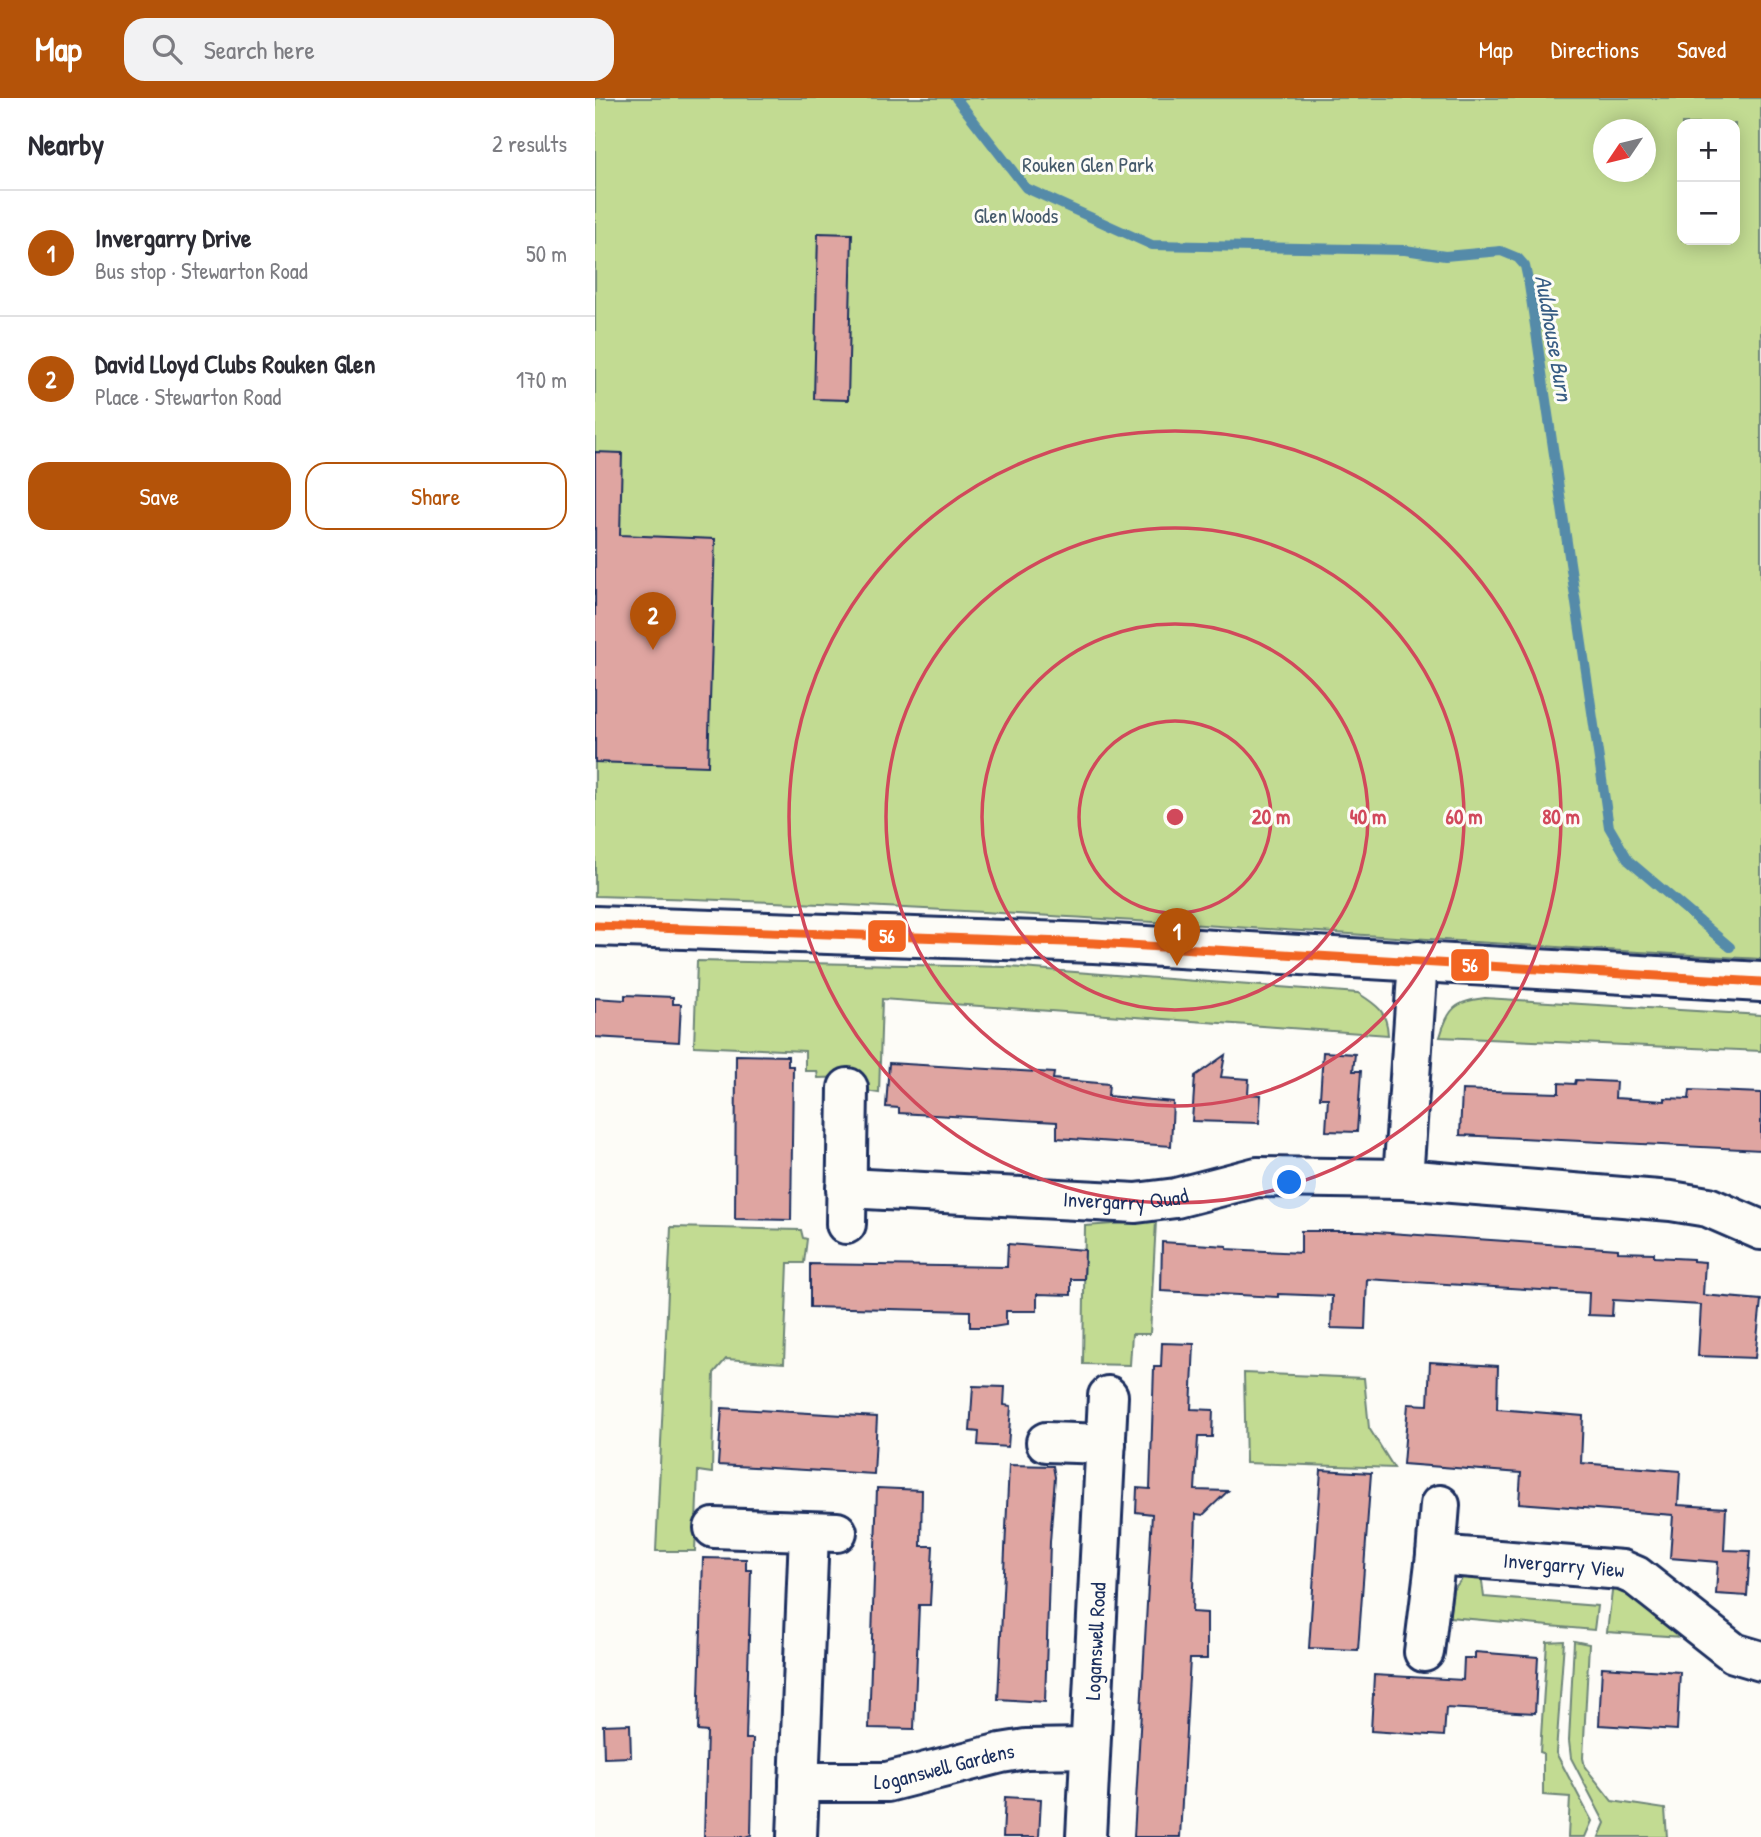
<!DOCTYPE html>
<html lang="en">
<head>
<meta charset="utf-8">
<style>
  :root { --surface:#fff; --page:#f2f2f3; --text:#2b2b33; --muted:#7c7c81; --line:#e1e1e2; --accent:#b45309 }
  body { margin:0; font-family:"Patrick Hand",sans-serif; background:var(--page); color:var(--text) }
  .controls { position:absolute; right:21px; top:21px; display:grid; overflow:hidden; border-radius:14px; box-shadow:0 4px 18px #0003 }
  .controls button { width:63px; height:63px; display:grid; place-items:center; padding:0; border:0; border-bottom:2px solid var(--line); background:var(--surface); color:var(--text); font:35px sans-serif }
  .compass { position:absolute; left:998px; top:21px; width:63px; height:63px; border-radius:50%; background:var(--surface); box-shadow:0 4px 18px #0003; rotate:235deg }
  .you { position:absolute; left:695px; top:1085px; width:24px; height:24px; margin:-18px; border:5px solid #fff; border-radius:50%; background:#1a73e8; box-shadow:0 0 0 10px #1a73e833 }
  .badge { display:grid; place-items:center; width:46px; height:46px; border-radius:50%; background:var(--accent); color:#fff; font-size:23px; font-weight:700 }
  .pin { position:absolute; translate:-50% -58px; filter:drop-shadow(0 2px 4px #0008) }
  .pin::after { content:''; position:absolute; top:37px; width:24px; height:21px; background:inherit; clip-path:polygon(0 0,100% 0,50% 100%) }
  .list { margin:0; padding:0; list-style:none }
  h2 { display:flex; justify-content:space-between; align-items:center; height:91px; margin:0; padding:0 28px; font-size:30px }
  h2 small { font-size:23px; font-weight:400; color:var(--muted) }
  .list li { display:grid; grid-template-columns:46px 1fr auto; gap:21px; align-items:center; box-sizing:border-box; height:126px; padding:0 28px; border-top:2px solid var(--line) }
  .list b { display:block; font-size:26px; white-space:nowrap }
  .list p { margin:0; font-size:23px; white-space:nowrap; color:var(--muted) }
  .list em { font-size:23px; font-style:normal; color:var(--muted) }
  .actions { display:flex; gap:14px; padding:21px 28px }
  .actions a { flex:1; padding:16px 0; border:2px solid var(--accent); border-radius:21px; text-align:center; font-size:24px; color:var(--accent) }
  .actions .main { background:var(--accent); color:#fff }
  .icon { flex:none; width:38px; height:38px; fill:none; stroke:currentColor; stroke-width:2; stroke-linecap:round; stroke-linejoin:round }
  .map { position:relative; flex:none; width:1166px; height:1739px; overflow:hidden }
  header { display:flex; align-items:center; gap:42px; box-sizing:border-box; height:98px; padding:0 35px; background:var(--accent); color:#fff }
  header strong { font-size:33px }
  nav { display:flex; gap:38px; margin-inline-start:auto; font-size:24px }
  .search { width:490px; height:63px; background:var(--page); display:flex; align-items:center; gap:18px; box-sizing:border-box; padding:0 24px; border-radius:21px; color:var(--muted); font-size:26px }
  main { display:flex }
  aside { flex:1; background:var(--surface) }
  .map>svg:first-child { display:block }
  .green { fill:#c2db92; stroke:#6e8578; stroke-width:2; fill-rule:evenodd }
  .lines { fill:none; stroke-linecap:round; stroke-linejoin:round }
  .stream { stroke:#558ba9; stroke-width:10 }
  .building { fill:#dfa5a1; stroke:#1b2f5e; stroke-width:2 }
  .minor-casing { stroke:#1b2f5e; stroke-width:44 }
  .major-casing { stroke:#1b2f5e; stroke-width:44 }
  .minor { stroke:#fdfcf7; stroke-width:38 }
  .major { stroke:#fdfcf7; stroke-width:38 }
  .bus-1-casing { stroke:#fdfcf7; stroke-width:14 }
  .bus-1 { stroke:#f26522; stroke-width:9 }
  .ring { fill:none; stroke:#d1495b; stroke-width:3.5 }
  .labels { text-anchor:middle; stroke-width:6; stroke-linejoin:round; paint-order:stroke }
  .park-label { font-size:21px; fill:#455a6b; stroke:#fdfcf7 }
  .street-label { font-size:21px; fill:#1b2f5e; stroke:#fdfcf7 }
  .water-label { font-size:23px; font-style:italic; fill:#385d84; stroke:#fdfcf7 }
  .centre { fill:#d1495b; stroke:#fdfcf7; stroke-width:3.5 }
  .ring-label { font-size:21px; text-anchor:middle; font-weight:bold; fill:#d1495b; stroke:#fdfcf7; stroke-width:6; stroke-linejoin:round; paint-order:stroke }
  .line-badge { stroke:#fdfcf7; stroke-width:2.5 }
  .badge-label { font-size:19px; text-anchor:middle; font-weight:bold; fill:#fff }
</style>
</head>
<body>
<header>
<strong>Map</strong>
<div class="search"><svg class="icon" aria-label="search" viewBox="0 0 24 24"><circle cx="10" cy="10" r="6"/><path d="M15 15l6 6"/></svg>Search here</div>
<nav><a>Map</a><a>Directions</a><a>Saved</a></nav>
</header>
<main>
<aside>
<h2>Nearby<small>2 results</small></h2>
<ul class="list">
<li><span class="badge">1</span><div><b>Invergarry Drive</b><p>Bus stop · Stewarton Road</p></div><em>50 m</em></li>
<li><span class="badge">2</span><div><b>David Lloyd Clubs Rouken Glen</b><p>Place · Stewarton Road</p></div><em>170 m</em></li>
</ul>
<div class="actions"><a class="main">Save</a><a>Share</a></div>
</aside>
<div class="map">
<svg width="1166" height="1739" viewBox="0 0 1166 1739">
  <rect width="100%" height="100%" fill="#fdfcf7"/>
  <filter id="ink" filterUnits="userSpaceOnUse"><feTurbulence type="fractalNoise" baseFrequency=".0143" numOctaves="2"/><feDisplacementMap in="SourceGraphic" scale="14" xChannelSelector="R" yChannelSelector="G"/><feConvolveMatrix kernelMatrix="1 2 1 2 8 2 1 2 1" color-interpolation-filters="sRGB"/></filter>
  <g filter="url(#ink)">
    <g class="green">
      <path d="M0 0H1166V861C777 840 389 808 0 798ZM1087 26H1140V142H1087ZM1009 32H1050V74H1009Z"/>
      <path d="M102 863 413 869 763 895C782 907 792 913 793 937L287 901 284 995 271 993 260 979 223 980 222 973H210V953L99 948Z"/>
      <path d="M890 900 1166 917V953L845 939C853 911 860 903 890 900Z"/>
      <polygon points="561,1123 555,1236 537,1236 535,1267 488,1266 490,1128"/>
      <polygon points="76,1129 206,1132 208,1140 212,1141 209,1165 193,1165 189,1265 131,1261 119,1275 117,1375 103,1373 100,1453 61,1453"/>
      <polygon points="649,1275 769,1280 774,1330 799,1370 651,1365"/>
      <polygon points="886,1475 889,1499 1002,1508 999,1532 854,1519 858,1492 870,1477"/>
      <polygon points="1018,1486 1053,1508 1088,1539 1012,1534"/>
      <polygon points="969,1543 961,1655 997,1723 990,1739 973,1739 975,1699 948,1697 948,1655 945,1654 952,1544"/>
      <polygon points="979,1543 994,1546 988,1660 990,1669 1017,1703 1070,1711 1072,1739 1004,1739 1010,1725 976,1660 974,1643"/>
    </g>
    <g class="lines">
      <polyline class="stream" points="361,0 431,90 557,147 810,152 850,158 906,153 923,160 930,168 934,187 1014,729 1034,763 1135,849"/>
    </g>
    <g class="building">
      <polygon points="223,135 257,136 253,302 219,301"/>
      <polygon points="0,354 27,355 25,437 120,441 113,668 0,664"/>
      <polygon points="30,897 78,899 78,906 86,906 84,944 0,939 0,900 30,902"/>
      <polygon points="728,954 760,956 758,973 766,973 762,1034 731,1033 733,1000 725,1000"/>
      <polygon points="141,957 193,958 193,968 198,968 196,1122 140,1121"/>
      <polygon points="630,957 626,979 654,981 653,996 666,997 664,1025 597,1023 600,978"/>
      <polygon points="294,965 459,975 458,981 514,986 513,998 578,1004 576,1048 462,1040 462,1024 304,1015 304,1010 291,1009"/>
      <polygon points="981,982 1021,984 1020,1000 1070,1003 1070,1000 1094,1001 1095,992 1166,995 1166,1052 865,1037 867,992 964,995 964,985 980,986"/>
      <polygon points="706,1133 766,1133 1023,1151 1023,1154 1059,1155 1059,1159 1098,1161 1098,1163 1110,1164 1108,1197 1166,1202 1160,1260 1103,1258 1106,1207 1018,1202 1017,1218 993,1217 994,1195 772,1181 770,1231 736,1230 737,1198 683,1196 683,1199 566,1193 567,1144 632,1148 632,1151 706,1155"/>
      <polygon points="413,1146 490,1152 489,1181 476,1181 476,1197 442,1196 442,1213 411,1213 411,1227 398,1229 375,1229 375,1213 215,1209 215,1166 412,1169"/>
      <polygon points="567,1245 599,1246 596,1311 618,1312 617,1339 603,1339 600,1392 633,1393 608,1417 601,1416 597,1514 612,1515 612,1561 595,1561 585,1739 539,1739 557,1416 541,1414 542,1390 555,1391 559,1269 566,1269"/>
      <polygon points="835,1264 903,1268 902,1311 988,1318 986,1365 1085,1373 1083,1407 1131,1410 1129,1452 1155,1453 1152,1498 1121,1496 1123,1464 1075,1460 1078,1417 924,1405 926,1375 808,1366 813,1306 833,1307"/>
      <polygon points="378,1288 410,1289 409,1307 416,1308 413,1349 383,1347 384,1334 375,1333"/>
      <polygon points="127,1310 282,1319 279,1376 123,1367"/>
      <polygon points="414,1367 458,1368 460,1379 455,1444 450,1604 403,1601"/>
      <polygon points="726,1372 776,1375 763,1552 714,1550"/>
      <polygon points="282,1390 327,1392 326,1448 338,1448 335,1507 324,1507 319,1631 274,1630"/>
      <polygon points="108,1460 151,1461 151,1472 156,1472 151,1641 158,1641 156,1737 150,1739 109,1739 112,1634 103,1633"/>
      <polygon points="880,1554 943,1559 940,1615 851,1610 849,1638 776,1633 779,1577 868,1582 869,1560 880,1560"/>
      <polygon points="1007,1569 1085,1574 1082,1632 1004,1627"/>
      <polygon points="35,1626 36,1659 9,1660 8,1627"/>
      <polygon points="410,1699 446,1701 444,1739 408,1739"/>
    </g>
    <g class="lines">
      <g class="minor-casing">
        <g id="minor">
          <polyline points="823,863 808,1081 1076,1103 1113,1109 1166,1132"/>
          <path id="s1" d="M251 1090 541 1105 581 1100 662 1079 808 1081"/>
          <polyline points="251,1126 253,990"/>
          <polyline points="451,1344 511,1346"/>
          <polyline points="119,1430 242,1434"/>
          <polyline points="841,1457 845,1407"/>
          <path id="s2" d="M829 1554 841 1457 1027 1472 1041 1478 1139 1555 1166 1563"/>
          <path id="s3" d="M204 1684H292L406 1655 431 1651 494 1650"/>
          <polyline points="202,1739 214,1435"/>
          <path id="s4" d="M491 1739 513 1298"/>
        </g>
      </g>
      <g class="major-casing">
        <polyline id="major" points="0,828 499,845 1166,884"/>
      </g>
      <use href="#minor" class="minor"/>
      <use href="#major" class="major"/>
      <g class="bus-1-casing">
        <polyline id="bus-1" points="0,828 499,845 1166,884"/>
      </g>
      <use href="#bus-1" class="bus-1"/>
    </g>
  </g>
  <g class="ring">
    <circle cx="580" cy="719" r="96"/>
    <circle cx="580" cy="719" r="193"/>
    <circle cx="580" cy="719" r="289"/>
    <circle cx="580" cy="719" r="386"/>
  </g>
  <g class="labels">
    <g class="park-label">
      <text x="493" y="74">Rouken Glen Park</text>
      <text x="421" y="125">Glen Woods</text>
    </g>
    <g class="street-label">
      <text dy="7" stroke="none"><textPath href="#s1" startOffset="280">Invergarry Quad</textPath></text>
      <text dy="7" stroke="none"><textPath href="#s2" startOffset="226">Invergarry View</textPath></text>
      <text dy="7" stroke="none"><textPath href="#s4" startOffset="196">Loganswell Road</textPath></text>
      <text dy="7" stroke="none"><textPath href="#s3" startOffset="147">Loganswell Gardens</textPath></text>
    </g>
    <g class="water-label">
      <text transform="translate(959 240) rotate(80)" y="8">Auldhouse Burn</text>
    </g>
  </g>
  <circle cx="580" cy="719" r="10" class="centre"/>
  <g class="ring-label">
    <text x="676" y="726">20 m</text>
    <text x="773" y="726">40 m</text>
    <text x="869" y="726">60 m</text>
    <text x="966" y="726">80 m</text>
  </g>
  <g class="line-badge">
    <rect x="272" y="821" width="40" height="34" rx="7" fill="#f26522"/>
    <rect x="855" y="850" width="40" height="34" rx="7" fill="#f26522"/>
  </g>
  <g class="badge-label">
    <text x="292" y="845">56</text>
    <text x="875" y="874">56</text>
  </g>
</svg>
<div class="controls">
<button>+</button>
<button>−</button>
</div>
<svg class="compass" viewBox="-18 -18 36 36"><path d="M0-13l5 13h-10z" fill="#e53935"/><path d="M0 13l5-13h-10z" fill="#7c7c81"/></svg>
<div class="you"></div>
<div class="pin badge" style="left:582px;top:868px">1</div>
<div class="pin badge" style="left:58px;top:552px">2</div>
</div>
</main>
</body>
</html>
